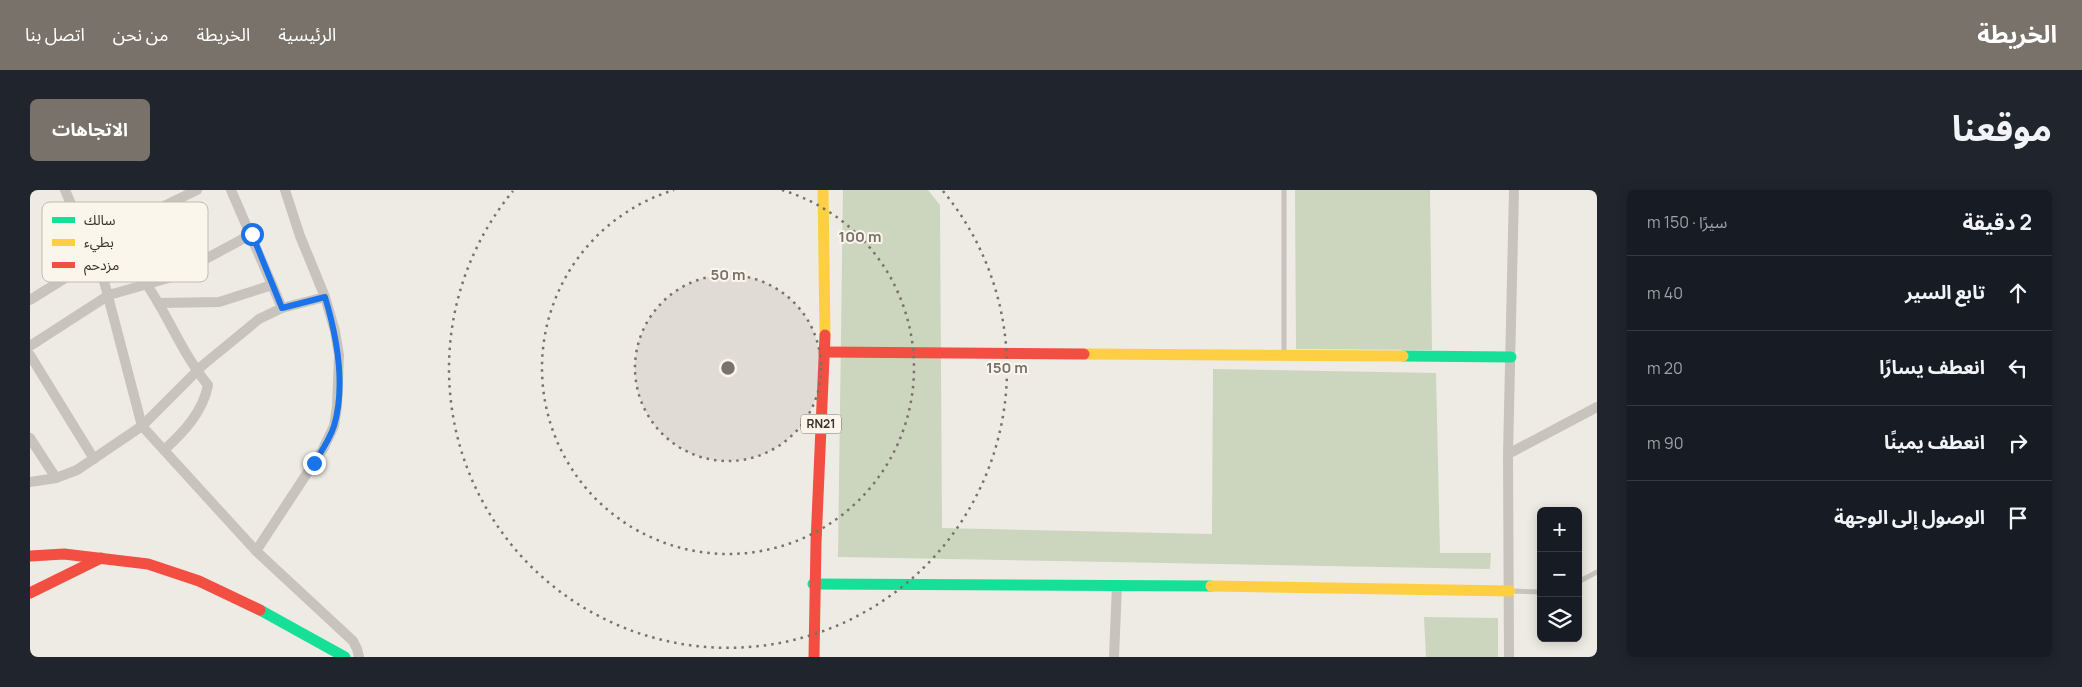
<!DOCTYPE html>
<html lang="ar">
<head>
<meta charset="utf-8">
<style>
  :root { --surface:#171b24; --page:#20242c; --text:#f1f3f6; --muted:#9ea1a6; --line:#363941; --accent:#79726b }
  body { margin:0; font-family:Manrope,"Noto Sans Arabic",sans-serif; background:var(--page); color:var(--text); direction:rtl }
  .controls { position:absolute; right:15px; bottom:15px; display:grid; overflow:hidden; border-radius:8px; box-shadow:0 2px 12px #0003 }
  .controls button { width:45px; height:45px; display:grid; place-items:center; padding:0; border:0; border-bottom:1px solid var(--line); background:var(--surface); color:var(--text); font:25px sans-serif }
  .stop { position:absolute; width:15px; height:15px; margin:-11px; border:4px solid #1a73e8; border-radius:50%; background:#fff }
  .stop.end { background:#1a73e8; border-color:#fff; box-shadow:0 1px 5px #0008 }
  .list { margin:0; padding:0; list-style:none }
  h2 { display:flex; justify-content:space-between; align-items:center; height:65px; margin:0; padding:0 20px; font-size:21px }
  h2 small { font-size:16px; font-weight:400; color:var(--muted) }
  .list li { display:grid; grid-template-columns:32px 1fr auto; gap:15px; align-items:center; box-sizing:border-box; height:75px; padding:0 20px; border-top:1px solid var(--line) }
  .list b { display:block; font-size:19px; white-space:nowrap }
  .list em { font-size:16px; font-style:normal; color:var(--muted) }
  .icon { flex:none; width:28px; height:28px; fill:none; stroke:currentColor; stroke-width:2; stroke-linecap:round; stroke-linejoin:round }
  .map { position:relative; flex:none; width:1567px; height:467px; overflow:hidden; direction:ltr; border-radius:8px }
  header { display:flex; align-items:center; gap:30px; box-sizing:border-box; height:70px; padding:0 25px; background:var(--accent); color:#fff }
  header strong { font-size:24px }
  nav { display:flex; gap:28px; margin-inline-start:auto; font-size:18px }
  .intro { display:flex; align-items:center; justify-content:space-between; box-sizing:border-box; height:120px; padding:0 30px }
  h1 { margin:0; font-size:35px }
  .button { padding:12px 22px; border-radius:8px; background:var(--accent); color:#fff; font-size:18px; font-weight:700 }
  main { display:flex; gap:30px; padding:0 30px }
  aside { flex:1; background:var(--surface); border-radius:8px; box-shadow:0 2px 12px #0003 }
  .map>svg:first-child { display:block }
  .green { fill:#ccd5be }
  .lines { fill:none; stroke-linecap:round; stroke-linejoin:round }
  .lane { stroke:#c8c3bc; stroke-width:5 }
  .street { stroke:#c8c3bc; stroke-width:10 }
  .fast { stroke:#16e098; stroke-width:11 }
  .slow { stroke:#ffcf43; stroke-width:11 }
  .jam { stroke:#f24e42; stroke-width:11 }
  .route { stroke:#1a73e8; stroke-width:6 }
  .ring { fill:none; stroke:#79726b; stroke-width:2.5; stroke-dasharray:2.5 5 }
  .labels { text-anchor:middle; stroke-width:4; stroke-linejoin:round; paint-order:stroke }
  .shield { fill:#fbf6ec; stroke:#746c64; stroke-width:1 }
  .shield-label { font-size:12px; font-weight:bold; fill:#3a312a }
  .key { fill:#fbf6ec; stroke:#c1bbb2; stroke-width:1 }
  .key-label { font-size:14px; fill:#3a312a }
  .centre { fill:#79726b; stroke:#fbf6ec; stroke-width:2.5 }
  .ring-label { font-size:15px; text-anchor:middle; font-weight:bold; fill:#79726b; stroke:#fbf6ec; stroke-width:4; stroke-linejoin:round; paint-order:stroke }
</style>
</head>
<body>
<header>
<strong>الخريطة</strong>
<nav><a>الرئيسية</a><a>الخريطة</a><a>من نحن</a><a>اتصل بنا</a></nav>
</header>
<div class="intro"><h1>موقعنا</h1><a class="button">الاتجاهات</a></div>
<main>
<aside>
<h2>2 دقيقة<small>سيرًا · 150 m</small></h2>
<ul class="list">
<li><svg class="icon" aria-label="ahead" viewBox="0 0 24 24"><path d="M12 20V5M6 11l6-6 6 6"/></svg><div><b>تابع السير</b></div><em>40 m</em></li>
<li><svg class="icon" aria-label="left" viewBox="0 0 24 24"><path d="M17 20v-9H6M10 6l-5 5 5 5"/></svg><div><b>انعطف يسارًا</b></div><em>20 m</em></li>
<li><svg class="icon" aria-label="right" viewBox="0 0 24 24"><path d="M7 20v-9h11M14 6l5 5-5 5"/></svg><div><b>انعطف يمينًا</b></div><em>90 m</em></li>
<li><svg class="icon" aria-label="arrive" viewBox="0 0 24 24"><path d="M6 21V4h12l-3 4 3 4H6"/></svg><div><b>الوصول إلى الوجهة</b></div></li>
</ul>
</aside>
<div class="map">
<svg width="1567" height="467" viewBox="0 0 1567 467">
  <rect width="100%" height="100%" fill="#eeebe4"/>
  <g class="green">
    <polygon points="813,0 898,0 910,15 912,338 1182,344 1183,179 1406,183 1410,363 1461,363 1460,379 808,367"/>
    <polygon points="1265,0 1400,0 1402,160 1266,159"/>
    <polygon points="1394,427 1468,428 1468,467 1396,467"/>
  </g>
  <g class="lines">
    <g class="lane">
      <polyline points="1254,164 1254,0"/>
      <polyline points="1548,392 1567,382"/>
      <polyline points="1481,401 1511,402"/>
    </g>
    <g class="street">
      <polyline points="35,0 74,91 112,236 226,361 323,451 327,459 329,467"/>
      <polyline points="201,0 252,118"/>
      <polyline points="65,65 108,36 130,18 167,0"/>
      <path d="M117 95C139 127 153 165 178 195 173 222 153 243 134 260"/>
      <polyline points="0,110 66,69"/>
      <polyline points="129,113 189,112 242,95"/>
      <polyline points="0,156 79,105 142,87 222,44"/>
      <polyline points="0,165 64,269"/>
      <polyline points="0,248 26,288"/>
      <polyline points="1478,264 1567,217"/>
      <polyline points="0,292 26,288 47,280 112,236 173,175 229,129 252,118 295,107"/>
      <polyline points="226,361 293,259 304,236 307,217 309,165 305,141 295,107 270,46 255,0"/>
      <polyline points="1084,467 1087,395"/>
      <polyline points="1479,467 1478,264 1484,0"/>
    </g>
    <g class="fast">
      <polyline points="1373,166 1481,167"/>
      <polyline points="783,394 1181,396"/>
      <polyline points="230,420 315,467"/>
    </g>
    <g class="slow">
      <polyline points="793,0 795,145"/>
      <polyline points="1054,164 1373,166"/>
      <polyline points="1181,396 1480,401"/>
    </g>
    <g class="jam">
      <polyline points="794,162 1054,164"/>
      <polyline points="0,366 34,364 118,374 169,391 230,420"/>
      <polyline points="0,403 71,368"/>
      <polyline points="784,467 786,353 795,145"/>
    </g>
  </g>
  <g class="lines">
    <path class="route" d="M222 44 252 118 295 107C307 147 316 195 304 236 300 249 291 262 284 273"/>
  </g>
  <circle cx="698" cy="178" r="93" fill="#79726b" fill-opacity=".12"/>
  <g class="ring">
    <circle cx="698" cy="178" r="93"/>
    <path d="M752 0A186 186 0 1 1 644 0"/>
    <path d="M913 1A279 279 0 1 1 483 1"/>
  </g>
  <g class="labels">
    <rect class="shield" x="771" y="224.5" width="40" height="19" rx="4"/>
    <g class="shield-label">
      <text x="791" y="238">RN21</text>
    </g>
  </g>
  <rect x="12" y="12" width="166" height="80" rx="8" class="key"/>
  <rect x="22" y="27" width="23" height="6" fill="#16e098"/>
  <rect x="22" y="49" width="23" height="7" fill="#ffcf43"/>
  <rect x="22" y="72" width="23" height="6" fill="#f24e42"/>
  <g class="key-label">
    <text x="54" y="35">سالك</text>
    <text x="54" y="57">بطيء</text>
    <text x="54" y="80">مزدحم</text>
  </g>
  <circle cx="698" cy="178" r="8" class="centre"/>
  <g class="ring-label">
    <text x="830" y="52">100 m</text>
    <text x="698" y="90">50 m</text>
    <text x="977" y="183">150 m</text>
  </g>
</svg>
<div class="controls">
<button>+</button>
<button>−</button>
<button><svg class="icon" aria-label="layers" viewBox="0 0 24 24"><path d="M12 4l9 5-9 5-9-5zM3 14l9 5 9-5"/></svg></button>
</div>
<div class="stop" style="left:222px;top:44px"></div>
<div class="stop end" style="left:284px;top:273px"></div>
</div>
</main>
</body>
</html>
